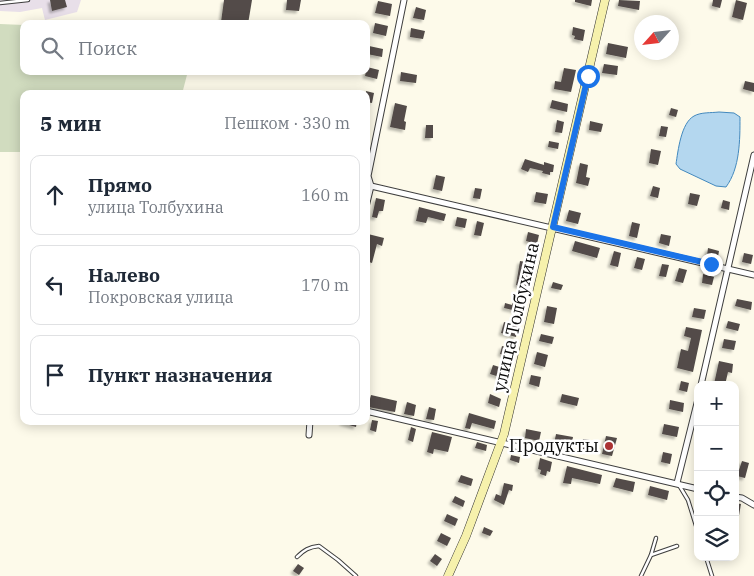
<!DOCTYPE html>
<html lang="ru">
<head>
<meta charset="utf-8">
<style>
  :root { --surface:#fff; --page:#f2f2f3; --text:#1f2937; --muted:#747a83; --line:#e0e1e3 }
  body { margin:0; font-family:"IBM Plex Serif",serif; background:var(--page); color:var(--text) }
  .controls { position:absolute; right:15px; bottom:15px; display:grid; overflow:hidden; border-radius:10px; box-shadow:0 2px 12px #0003 }
  .controls button { width:45px; height:45px; display:grid; place-items:center; padding:0; border:0; border-bottom:1px solid var(--line); background:var(--surface); color:var(--text); font:25px sans-serif }
  .compass { position:absolute; left:634px; top:15px; width:45px; height:45px; border-radius:50%; background:var(--surface); box-shadow:0 2px 12px #0003; rotate:243deg }
  .stop { position:absolute; width:15px; height:15px; margin:-11px; border:4px solid #1a73e8; border-radius:50%; background:#fff }
  .stop.end { background:#1a73e8; border-color:#fff; box-shadow:0 1px 5px #0008 }
  .list { margin:0; padding:0; list-style:none }
  h2 { display:flex; justify-content:space-between; align-items:center; height:65px; margin:0; padding:0 20px; font-size:21px }
  h2 small { font-size:16px; font-weight:400; color:var(--muted) }
  .list li { display:grid; grid-template-columns:32px 1fr auto; gap:15px; align-items:center; box-sizing:border-box; height:80px; margin:0 10px 10px; padding:0 10px; border:1px solid var(--line); border-radius:10px }
  .list b { display:block; font-size:19px; white-space:nowrap }
  .list p { margin:0; font-size:16px; white-space:nowrap; color:var(--muted) }
  .list em { font-size:16px; font-style:normal; color:var(--muted) }
  .icon { flex:none; width:28px; height:28px; fill:none; stroke:currentColor; stroke-width:2; stroke-linecap:round; stroke-linejoin:round }
  .map { position:relative; flex:none; width:754px; height:576px; overflow:hidden }
  .search { position:absolute; background:var(--surface); box-shadow:0 2px 12px #0003; left:20px; top:20px; width:350px; height:55px; display:flex; align-items:center; gap:12px; box-sizing:border-box; padding:0 18px; border-radius:10px; color:var(--muted); font-size:19px }
  .panel { position:absolute; background:var(--surface); box-shadow:0 2px 12px #0003; left:20px; top:90px; width:350px; height:335px; border-radius:10px }
  .map>svg:first-child { display:block }
  .industrial { fill:#e8dfe9 }
  .cemetery { fill:#d1dcbf }
  .water { fill:#b4d7ef; stroke:#4389be }
  .building { fill:#524c48; filter:url(#shadow) }
  .lines { fill:none; stroke-linecap:round; stroke-linejoin:round }
  .lane-casing { stroke:#3e3e3e; stroke-width:4.5 }
  .street-casing { stroke:#3e3e3e; stroke-width:7 }
  .secondary-casing { stroke:#2d2d2d; stroke-width:9 }
  .lane { stroke:#fff; stroke-width:2.5 }
  .street { stroke:#fff; stroke-width:5 }
  .secondary { stroke:#f6f1ac; stroke-width:8 }
  .route { stroke:#1a73e8; stroke-width:6 }
  .poi-dot { fill:#ab3233; stroke:#fff; stroke-width:2 }
  .labels { text-anchor:middle; stroke-width:5; stroke-linejoin:round; paint-order:stroke }
  .street-label { font-size:18px; fill:#0b0b0b; stroke:#fff }
  .poi-label { font-size:18px; fill:#0b0b0b; stroke:#fff; text-anchor:end }
</style>
</head>
<body>
<div class="map">
<svg width="754" height="576" viewBox="0 0 754 576">
  <defs>
    <filter id="shadow"><feDropShadow dx="-2.5" dy="2.5" stdDeviation="1" flood-color="#0004"/></filter>
  </defs>
  <rect width="100%" height="100%" fill="#fdfaea"/>
  <polygon class="industrial" points="0,0 81,0 77,12 45,20 42,8 20,12 0,11"/>
  <polygon class="cemetery" points="0,24 24,25 24,71 188,71 182,94 24,94 24,152 0,152"/>
  <path class="water" d="M719 112 734 113 740 117C740 140 740 168 726 187L716 186 680 169 676 164C678 151 681 123 694 116 701 112 711 113 719 112Z"/>
  <g class="building">
    <polygon points="50,0 65,0 67,7 52,11"/>
    <polygon points="224,0 252,0 248,24 221,22"/>
    <polygon points="287,0 301,0 299,11 286,10"/>
    <polygon points="575,0 592,0 591,6 575,2"/>
    <polygon points="619,0 640,1 639,10 618,6"/>
    <polygon points="713,0 722,0 720,8 712,6"/>
    <polygon points="736,0 747,3 743,20 732,17"/>
    <polygon points="378,1 392,4 390,16 375,13"/>
    <polygon points="416,7 426,10 424,20 413,18"/>
    <polygon points="375,23 388,26 386,36 373,33"/>
    <polygon points="573,27 585,30 583,41 574,39 575,36 572,35"/>
    <polygon points="411,28 425,31 423,39 410,37"/>
    <polygon points="608,43 628,47 626,58 606,54"/>
    <polygon points="369,46 383,49 382,57 367,54"/>
    <polygon points="604,64 618,66 617,75 602,73"/>
    <polygon points="367,67 379,70 377,79 365,76"/>
    <polygon points="564,68 576,70 571,92 554,89 555,81 561,82"/>
    <polygon points="401,72 417,75 416,83 400,81"/>
    <polygon points="745,81 754,83 754,92 743,89"/>
    <polygon points="366,91 374,93 372,103 366,102"/>
    <polygon points="552,100 568,104 567,112 550,108"/>
    <polygon points="395,103 407,106 404,121 406,122 405,130 390,127"/>
    <polygon points="671,108 678,110 676,117 669,115"/>
    <polygon points="557,120 564,122 562,133 555,132"/>
    <polygon points="590,121 603,124 601,132 589,130"/>
    <polygon points="426,125 433,125 433,138 425,138"/>
    <polygon points="661,126 668,127 666,137 659,136"/>
    <polygon points="549,141 559,143 558,149 548,147"/>
    <polygon points="651,149 661,151 658,165 649,163"/>
    <polygon points="525,159 544,165 544,162 554,165 553,172 550,172 550,175 542,173 543,171 530,168 528,172 521,169"/>
    <polygon points="580,163 588,165 586,177 590,178 588,186 576,183"/>
    <polygon points="436,175 445,177 442,191 433,189"/>
    <polygon points="653,186 660,188 658,198 650,196"/>
    <polygon points="475,188 482,189 480,199 473,198"/>
    <polygon points="536,192 548,194 546,204 534,202"/>
    <polygon points="690,193 700,195 697,206 688,204"/>
    <polygon points="376,198 385,200 383,211 379,211 377,218 372,217"/>
    <polygon points="723,200 730,202 729,210 721,208"/>
    <polygon points="419,207 446,214 444,221 428,217 426,223 416,221"/>
    <polygon points="569,210 581,213 578,224 566,221"/>
    <polygon points="457,217 467,219 465,228 455,226"/>
    <polygon points="477,221 484,223 481,236 474,235"/>
    <polygon points="632,222 640,224 637,238 629,236"/>
    <polygon points="528,232 539,235 537,244 526,241"/>
    <polygon points="368,234 384,238 382,246 377,244 372,263 366,261 366,242"/>
    <polygon points="661,234 671,236 669,246 659,243"/>
    <polygon points="575,241 600,248 597,258 572,251"/>
    <polygon points="708,248 719,251 718,257 707,255"/>
    <polygon points="614,251 621,253 618,267 610,265"/>
    <polygon points="744,253 753,255 751,264 742,262"/>
    <polygon points="637,257 645,259 642,270 634,268"/>
    <polygon points="520,261 532,263 527,289 516,285"/>
    <polygon points="662,264 669,265 666,277 659,276"/>
    <polygon points="679,268 687,270 683,283 675,281"/>
    <polygon points="703,274 714,277 712,285 702,283"/>
    <polygon points="553,282 563,285 561,290 551,288"/>
    <polygon points="737,299 752,302 751,310 735,306"/>
    <polygon points="513,302 523,305 521,312 504,308 505,303 512,305"/>
    <polygon points="547,306 557,308 554,324 544,322"/>
    <polygon points="694,308 706,310 704,319 692,317"/>
    <polygon points="728,321 740,324 738,331 726,328"/>
    <polygon points="504,322 518,325 516,337 501,333"/>
    <polygon points="686,327 702,330 693,372 677,368 681,349 688,351 691,338 684,336"/>
    <polygon points="541,334 554,337 552,344 539,341"/>
    <polygon points="724,339 736,341 734,350 722,348"/>
    <polygon points="502,346 513,349 511,357 500,354"/>
    <polygon points="537,352 548,355 545,367 534,364"/>
    <polygon points="719,361 733,364 732,373 728,372 725,385 714,384"/>
    <polygon points="493,365 509,370 506,379 490,374"/>
    <polygon points="531,375 541,377 539,387 529,384"/>
    <polygon points="681,381 689,383 687,392 679,390"/>
    <polygon points="490,394 501,399 499,407 488,403"/>
    <polygon points="562,394 579,398 577,406 560,402"/>
    <polygon points="371,395 397,401 395,412 368,407"/>
    <polygon points="670,400 684,403 683,412 669,409"/>
    <polygon points="407,402 416,405 414,416 404,414"/>
    <polygon points="429,407 436,409 434,420 426,419"/>
    <polygon points="469,413 496,421 494,429 472,423 470,429 465,428"/>
    <polygon points="372,420 378,421 376,432 370,430"/>
    <polygon points="342,421 357,421 356,427 342,423"/>
    <polygon points="664,424 679,427 677,437 662,434"/>
    <polygon points="411,427 416,429 413,442 408,440"/>
    <polygon points="526,429 541,432 539,441 525,438"/>
    <polygon points="432,432 452,437 448,452 434,449 433,454 427,452"/>
    <polygon points="556,434 573,437 571,447 554,444"/>
    <polygon points="606,436 617,438 612,456 602,454"/>
    <polygon points="583,439 590,440 588,451 581,450"/>
    <polygon points="477,442 487,445 486,451 475,448"/>
    <polygon points="663,452 672,454 670,464 661,462"/>
    <polygon points="511,455 520,457 519,463 510,460"/>
    <polygon points="540,458 552,462 550,472 547,471 546,476 540,474 541,470 538,469"/>
    <polygon points="742,461 749,463 745,478 737,476"/>
    <polygon points="567,466 602,475 600,484 572,478 571,484 563,483"/>
    <polygon points="461,475 473,479 471,486 458,482"/>
    <polygon points="616,478 635,482 633,492 613,487"/>
    <polygon points="504,483 513,485 512,491 509,490 504,505 494,500 496,494 501,496"/>
    <polygon points="650,486 669,491 667,500 648,495"/>
    <polygon points="455,496 465,501 463,507 452,502"/>
    <polygon points="735,503 741,504 738,521 735,520"/>
    <polygon points="447,514 458,519 455,526 444,521"/>
    <polygon points="484,527 493,531 490,536 482,533"/>
    <polygon points="441,533 451,538 447,546 437,541"/>
    <polygon points="435,554 442,559 437,566 430,561"/>
    <polygon points="298,564 304,568 299,575 293,571"/>
  </g>
  <g class="lines">
    <g class="lane-casing">
      <g id="lane">
        <polyline points="0,3 28,0"/>
        <polyline points="679,485 688,500 698,532"/>
        <polyline points="651,555 656,538"/>
        <path d="M297 557C304 550 309 547 319 546L338 560 356 576"/>
        <polyline points="706,557 712,576"/>
        <polyline points="641,576 651,555 677,546"/>
      </g>
    </g>
    <g class="street-casing">
      <g id="street">
        <polyline points="371,186 754,275"/>
        <polyline points="366,207 371,186 368,176 404,0"/>
        <polyline points="701,385 754,155"/>
        <polyline points="366,411 698,489"/>
        <polyline points="309,435 310,421"/>
        <polyline points="677,483 698,399"/>
        <polyline points="735,497 742,498 754,505"/>
      </g>
    </g>
    <g class="secondary-casing">
      <polyline id="secondary" points="448,576 466,536 504,434 605,0"/>
    </g>
    <use href="#lane" class="lane"/>
    <use href="#street" class="street"/>
    <use href="#secondary" class="secondary"/>
  </g>
  <g class="lines">
    <polyline class="route" points="588,76 553,227 711,264"/>
  </g>
  <circle class="poi-dot" cx="609" cy="446" r="5"/>
  <g class="labels">
    <g class="street-label">
      <text transform="translate(516 317) rotate(-77)" y="6">улица Толбухина</text>
    </g>
    <g class="poi-label">
      <text x="599" y="452">Продукты</text>
    </g>
  </g>
</svg>
<div class="controls">
<button>+</button>
<button>−</button>
<button><svg class="icon" aria-label="locate" viewBox="0 0 24 24"><circle cx="12" cy="12" r="6"/><path d="M12 2v4M12 18v4M2 12h4M18 12h4"/></svg></button>
<button><svg class="icon" aria-label="layers" viewBox="0 0 24 24"><path d="M12 4l9 5-9 5-9-5zM3 14l9 5 9-5"/></svg></button>
</div>
<svg class="compass" viewBox="-18 -18 36 36"><path d="M0-13l5 13h-10z" fill="#e53935"/><path d="M0 13l5-13h-10z" fill="#747a83"/></svg>
<div class="stop" style="left:588px;top:76px"></div>
<div class="stop end" style="left:711px;top:264px"></div>
<div class="search"><svg class="icon" aria-label="search" viewBox="0 0 24 24"><circle cx="10" cy="10" r="6"/><path d="M15 15l6 6"/></svg>Поиск</div>
<section class="panel">
<h2>5 мин<small>Пешком · 330 m</small></h2>
<ul class="list">
<li><svg class="icon" aria-label="ahead" viewBox="0 0 24 24"><path d="M12 20V5M6 11l6-6 6 6"/></svg><div><b>Прямо</b><p>улица Толбухина</p></div><em>160 m</em></li>
<li><svg class="icon" aria-label="left" viewBox="0 0 24 24"><path d="M17 20v-9H6M10 6l-5 5 5 5"/></svg><div><b>Налево</b><p>Покровская улица</p></div><em>170 m</em></li>
<li><svg class="icon" aria-label="arrive" viewBox="0 0 24 24"><path d="M6 21V4h12l-3 4 3 4H6"/></svg><div><b>Пункт назначения</b></div></li>
</ul>
</section>
</div>
</body>
</html>
